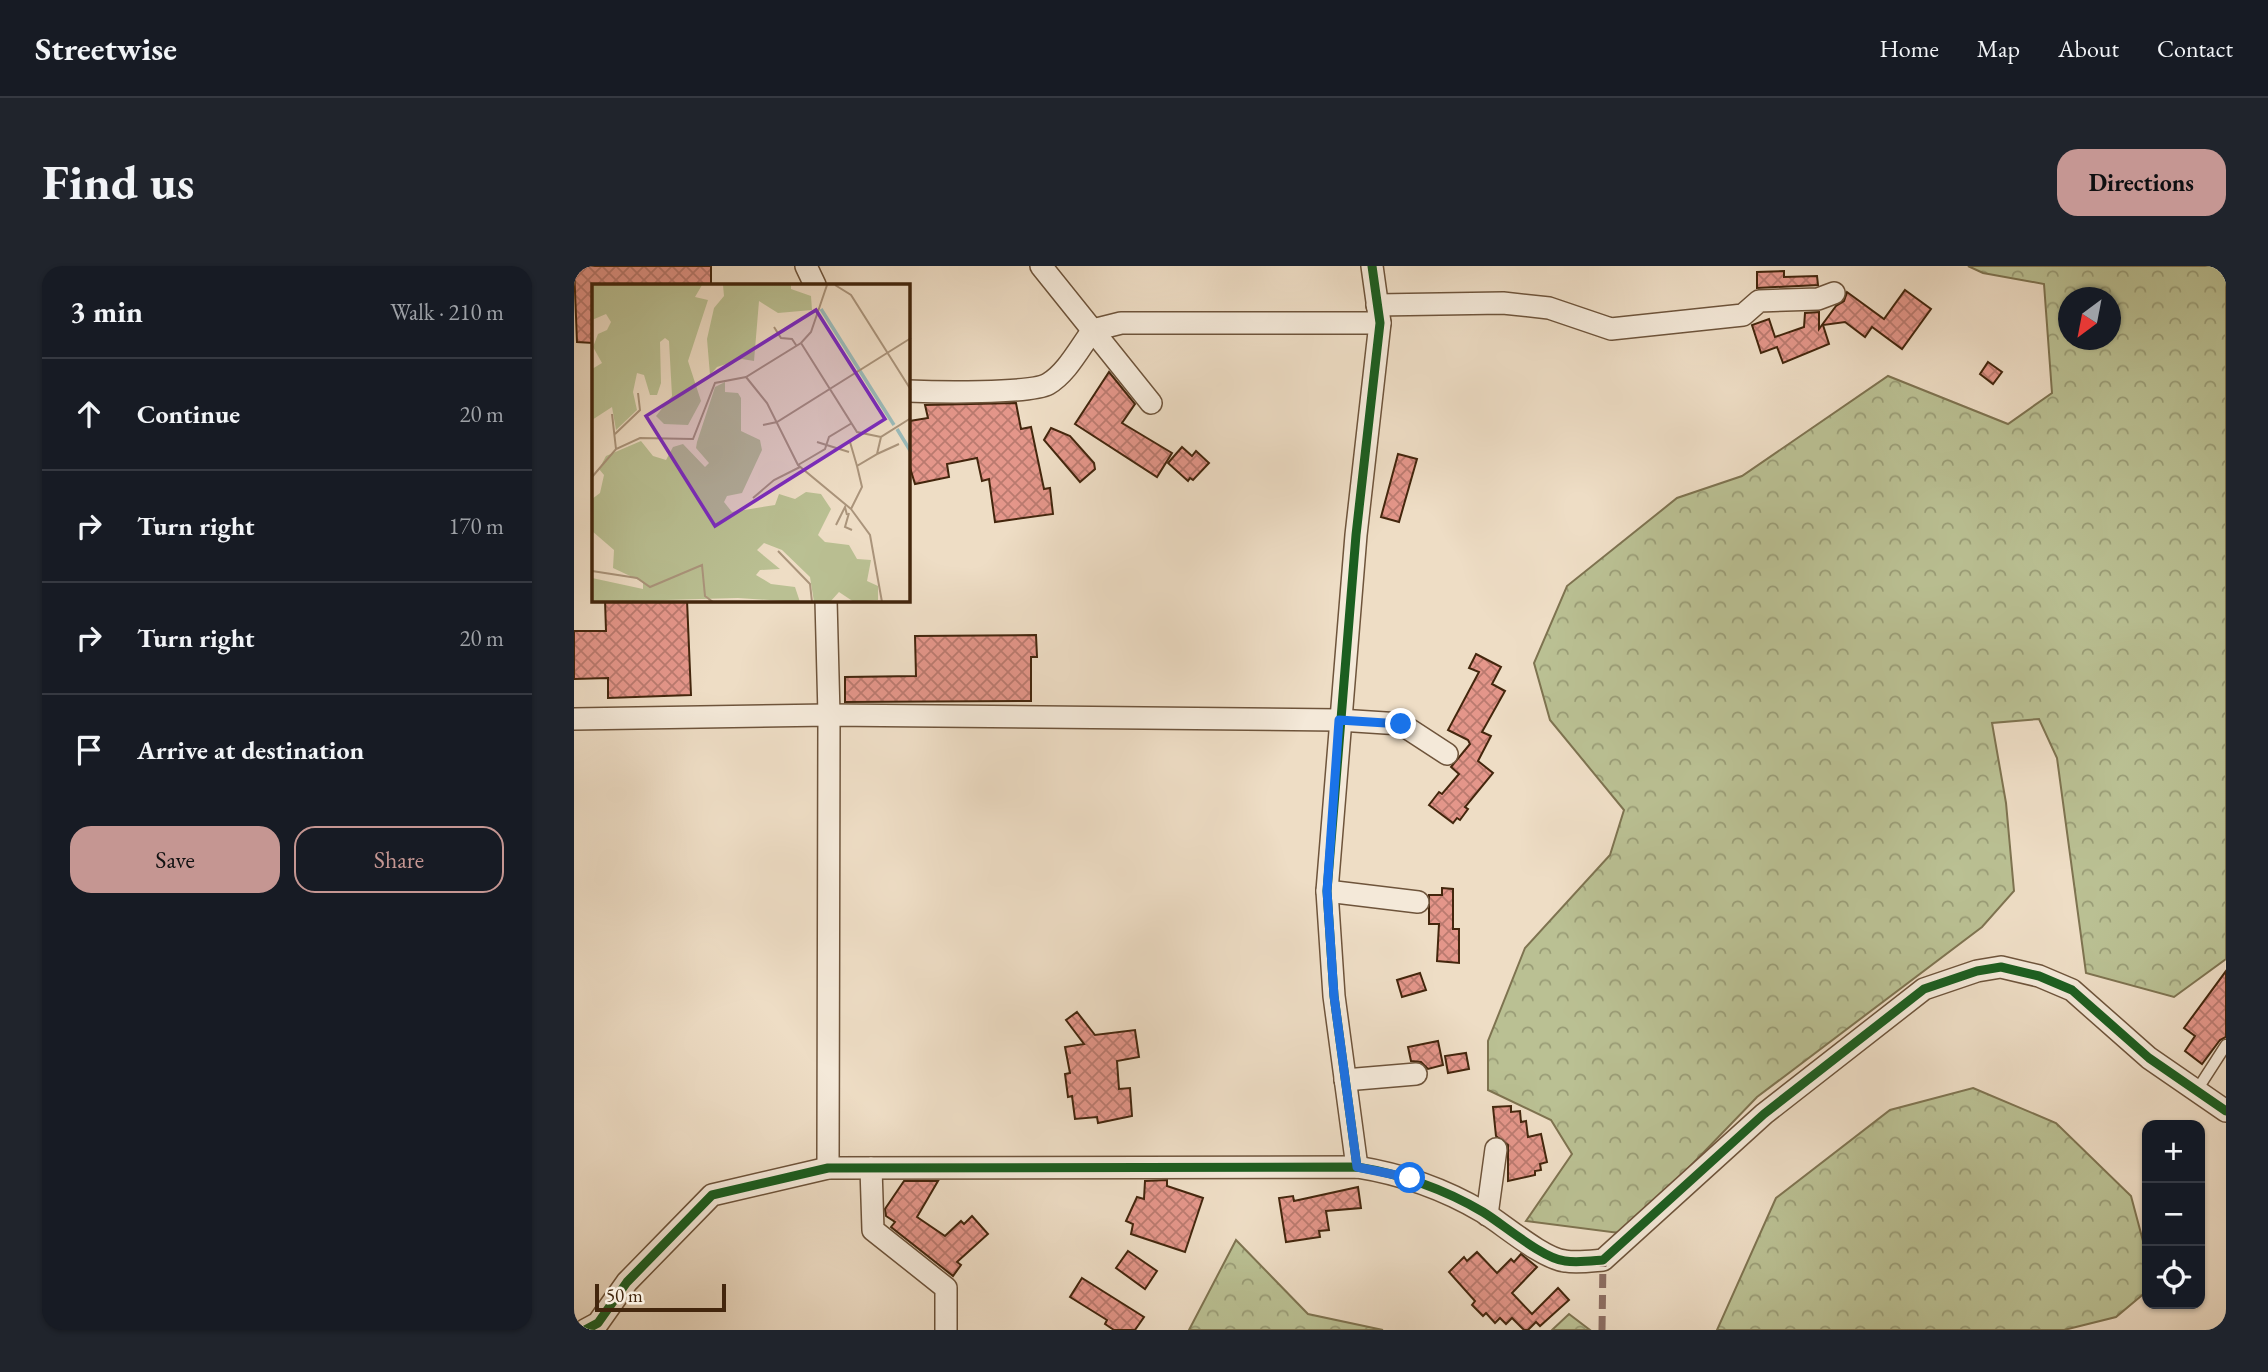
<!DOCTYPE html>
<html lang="en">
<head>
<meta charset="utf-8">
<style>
  :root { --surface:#171b24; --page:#20242c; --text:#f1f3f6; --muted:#9ea1a6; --line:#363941; --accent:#c59692 }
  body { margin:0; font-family:"EB Garamond",serif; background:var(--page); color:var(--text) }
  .controls { position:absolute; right:21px; bottom:21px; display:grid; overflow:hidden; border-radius:14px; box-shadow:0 2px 5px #0004 }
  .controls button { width:63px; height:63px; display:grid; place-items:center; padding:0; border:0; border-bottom:2px solid var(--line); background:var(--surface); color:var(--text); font:35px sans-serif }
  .compass { position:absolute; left:1484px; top:21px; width:63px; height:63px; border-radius:50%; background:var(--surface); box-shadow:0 2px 5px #0004; rotate:212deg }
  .scale { position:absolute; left:21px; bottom:18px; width:131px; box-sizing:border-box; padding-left:7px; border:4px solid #43260d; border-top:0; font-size:19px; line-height:24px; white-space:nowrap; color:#43260d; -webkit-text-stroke:5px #f4e9d9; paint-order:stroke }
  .stop { position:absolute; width:21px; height:21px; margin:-16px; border:5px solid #1a73e8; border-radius:50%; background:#fff }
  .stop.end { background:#1a73e8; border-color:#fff; box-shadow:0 2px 7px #0008 }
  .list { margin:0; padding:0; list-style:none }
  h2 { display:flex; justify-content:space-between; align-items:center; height:91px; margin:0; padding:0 28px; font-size:30px }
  h2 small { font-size:23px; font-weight:400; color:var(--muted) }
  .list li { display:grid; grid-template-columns:46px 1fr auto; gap:21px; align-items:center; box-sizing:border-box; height:112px; padding:0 28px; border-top:2px solid var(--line) }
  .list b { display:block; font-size:26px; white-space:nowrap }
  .list em { font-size:23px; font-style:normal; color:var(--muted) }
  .actions { display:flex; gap:14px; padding:21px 28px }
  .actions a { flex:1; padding:16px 0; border:2px solid var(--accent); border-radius:21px; text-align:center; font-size:24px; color:var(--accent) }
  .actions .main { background:var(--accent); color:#111 }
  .icon { flex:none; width:38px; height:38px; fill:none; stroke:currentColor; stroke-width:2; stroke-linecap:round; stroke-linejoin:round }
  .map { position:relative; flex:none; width:1652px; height:1064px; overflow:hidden; border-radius:21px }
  header { display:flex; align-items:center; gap:42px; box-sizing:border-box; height:98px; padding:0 35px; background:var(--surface); border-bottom:2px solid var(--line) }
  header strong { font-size:33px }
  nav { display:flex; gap:38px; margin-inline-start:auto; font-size:24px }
  .intro { display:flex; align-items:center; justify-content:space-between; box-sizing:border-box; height:168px; padding:0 42px }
  h1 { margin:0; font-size:49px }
  .button { padding:18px 32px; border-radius:21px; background:var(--accent); color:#111; font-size:24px; font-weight:700 }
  main { display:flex; gap:42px; padding:0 42px }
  aside { flex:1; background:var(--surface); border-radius:21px; box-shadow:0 2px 5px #0004 }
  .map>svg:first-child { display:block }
  .forest { fill:url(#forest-crowns); stroke:#7e7350; stroke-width:2; fill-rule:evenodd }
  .building { fill:url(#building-cross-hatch); stroke:#43260d; stroke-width:2 }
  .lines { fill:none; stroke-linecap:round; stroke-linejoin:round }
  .service-casing { stroke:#6e543b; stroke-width:13 }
  .minor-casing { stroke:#6e543b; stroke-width:24 }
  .service { stroke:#f4e9d9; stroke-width:10 }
  .minor { stroke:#f4e9d9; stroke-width:21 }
  .quiet { stroke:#8d6e63; stroke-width:7; stroke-dasharray:14 7; stroke-linecap:butt }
  .cycleway-casing { stroke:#f4e9d9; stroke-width:13 }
  .cycleway { stroke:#1b5e20; stroke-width:9 }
  .route { stroke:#1a73e8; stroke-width:9 }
  .inset-river { fill:none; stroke:#9bbbba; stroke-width:3.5 }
  .inset-road { fill:none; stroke:#aa947b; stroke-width:2 }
  .view { fill:#7b2cbf; fill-opacity:0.15; stroke:#7b2cbf; stroke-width:3.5 }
  .inset-edge { fill:none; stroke:#43260d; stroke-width:3.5 }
</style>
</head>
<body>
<header>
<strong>Streetwise</strong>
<nav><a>Home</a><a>Map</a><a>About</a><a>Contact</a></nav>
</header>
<div class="intro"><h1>Find us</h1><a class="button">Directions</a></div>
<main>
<aside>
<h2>3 min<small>Walk · 210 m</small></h2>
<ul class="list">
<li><svg class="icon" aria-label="ahead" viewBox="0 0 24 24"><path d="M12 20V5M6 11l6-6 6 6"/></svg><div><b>Continue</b></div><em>20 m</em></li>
<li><svg class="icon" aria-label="right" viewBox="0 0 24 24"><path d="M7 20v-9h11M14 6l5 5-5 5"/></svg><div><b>Turn right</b></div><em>170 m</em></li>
<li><svg class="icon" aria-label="right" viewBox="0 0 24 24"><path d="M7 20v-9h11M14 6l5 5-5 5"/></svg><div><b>Turn right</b></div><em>20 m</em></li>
<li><svg class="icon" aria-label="arrive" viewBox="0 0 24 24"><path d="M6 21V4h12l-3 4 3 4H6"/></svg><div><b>Arrive at destination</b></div></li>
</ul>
<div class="actions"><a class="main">Save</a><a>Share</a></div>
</aside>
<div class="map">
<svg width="1652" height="1064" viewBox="0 0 1652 1064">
  <defs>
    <pattern id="forest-crowns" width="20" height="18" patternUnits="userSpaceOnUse" patternTransform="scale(1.75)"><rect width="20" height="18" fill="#bac093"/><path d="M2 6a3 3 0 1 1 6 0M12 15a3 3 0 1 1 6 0" fill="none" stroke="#999c76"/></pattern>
    <pattern id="building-cross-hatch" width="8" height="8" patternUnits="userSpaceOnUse" patternTransform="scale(1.75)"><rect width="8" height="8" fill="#e4968a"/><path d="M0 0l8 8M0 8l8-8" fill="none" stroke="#ba7a6f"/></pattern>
  </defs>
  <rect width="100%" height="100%" fill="#eeddc5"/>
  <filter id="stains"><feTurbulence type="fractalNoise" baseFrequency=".00286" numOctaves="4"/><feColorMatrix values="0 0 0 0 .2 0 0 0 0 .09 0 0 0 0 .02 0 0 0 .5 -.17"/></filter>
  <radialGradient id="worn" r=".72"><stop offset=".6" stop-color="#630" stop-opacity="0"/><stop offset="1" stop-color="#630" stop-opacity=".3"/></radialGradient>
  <g class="forest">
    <path d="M1394 0H1652V693L1600 731 1512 707 1483 492 1465 453 1418 457 1432 537 1440 625 1408 661 1183 831 1102 915 1045 967 952 955 998 888 977 854 914 824V775L951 682 1036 589 1050 544 976 454 960 397 993 320 1103 232 1168 210 1314 110 1434 158 1478 127 1470 18 1409 7ZM1494 32H1536V74H1494Z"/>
    <polygon points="1399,822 1482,857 1557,930 1573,990 1573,1025 1542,1051 1490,1064 1143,1064 1202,932 1316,844"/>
    <polygon points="662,974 734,1048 809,1064 615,1064"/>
    <polygon points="995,1048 1016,1064 978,1064"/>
  </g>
  <g class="building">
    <polygon points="0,0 137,0 137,19 19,19 19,77 3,76"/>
    <polygon points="1210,5 1210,11 1243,10 1244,19 1183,22 1183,6"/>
    <polygon points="1331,24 1357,43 1328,83 1298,61 1291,71 1271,56 1249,59 1255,78 1209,97 1203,81 1187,87 1178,59 1195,53 1201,71 1230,61 1231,47 1245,46 1245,63 1262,40 1270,35 1273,26 1310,53"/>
    <polygon points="1414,96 1428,106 1419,118 1406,108"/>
    <polygon points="535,106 561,138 548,157 598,187 583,211 501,158"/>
    <polygon points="442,137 447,163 457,161 470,223 476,222 479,248 421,256 415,213 408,215 403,192 373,198 375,211 341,218 334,195 334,160 336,155 354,152 351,139"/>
    <polygon points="477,162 496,170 520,197 521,203 506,216 470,174"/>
    <polygon points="608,181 618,190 622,185 635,197 619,214 616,212 614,215 594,197"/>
    <polygon points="824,188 843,193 825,256 807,251"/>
    <polygon points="31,334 113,334 117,429 34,432 34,412 0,413 0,365 32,365"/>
    <polygon points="462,369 463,391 457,391 457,435 271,436 271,411 342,410 341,370"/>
    <polygon points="902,388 927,401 918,418 931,425 908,466 917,470 904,495 919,507 891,541 894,543 886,554 883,552 879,557 855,539 865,526 868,528 885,508 877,501 896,478 894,474 874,464 905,406 895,402"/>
    <polygon points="868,622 879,623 879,663 885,663 885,697 863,695 865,658 855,658 855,629 868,629"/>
    <polygon points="1652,705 1652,771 1646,774 1628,798 1611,785 1621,770 1610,762"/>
    <polygon points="846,707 852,724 828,731 823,714"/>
    <polygon points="503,746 521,769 561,764 565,791 543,795 545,823 556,822 558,850 524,857 523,851 501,853 498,830 494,831 491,808 496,807 491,781 510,778 492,754"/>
    <polygon points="864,775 869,799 854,803 847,796 837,795 834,781"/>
    <polygon points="892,787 895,803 874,807 871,790"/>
    <polygon points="937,840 937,846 946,845 947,856 952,855 954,871 967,868 973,896 966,898 967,904 961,905 961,909 934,915 934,879 922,870 919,841"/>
    <polygon points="593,914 593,920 629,932 611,986 557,968 559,958 552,955 563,931 570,933 571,915"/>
    <polygon points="330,915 364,915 343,951 371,970 387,955 390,958 398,950 414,968 383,996 387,999 379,1010 317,961 321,956 312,950 311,943"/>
    <polygon points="784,921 787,942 752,945 755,964 745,965 746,971 712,976 705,932 719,930 720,935"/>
    <polygon points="554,985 583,1005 571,1023 542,1002"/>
    <polygon points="903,986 923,1007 937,993 940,996 947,988 963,1001 938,1027 958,1048 984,1022 995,1034 966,1060 962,1056 954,1064 950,1064 938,1052 932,1058 926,1052 921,1057 912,1047 909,1050 898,1039 901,1035 875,1006 890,991 893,995"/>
    <polygon points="508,1012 570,1051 561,1064 540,1064 531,1058 533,1054 496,1031"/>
  </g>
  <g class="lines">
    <g class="service-casing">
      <polyline id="service" points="1623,824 1652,779"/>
    </g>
    <g class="minor-casing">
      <g id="minor">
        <polyline points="232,0 241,19"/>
        <polyline points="467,0 577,137"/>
        <polyline points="803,39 929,37 975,42 1037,63 1169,49 1185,35 1244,33 1260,27"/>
        <path d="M334 125C360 126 456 128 474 118 493 107 506 81 519 64L547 57H806"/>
        <polyline points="252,334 255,449 254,902"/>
        <polyline points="0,453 255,449 765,454 827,458 873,488"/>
        <polyline points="753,625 844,636"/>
        <polyline points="771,814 842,808"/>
        <polyline points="783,901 760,730 753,625 782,269 806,57 798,0"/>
        <polyline points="297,902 299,964 372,1022 372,1064"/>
        <polyline points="913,949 922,883"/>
        <path d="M11 1064 24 1057 53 1016 138 929 254 902 783 901C827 908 870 923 909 946 929 958 969 993 991 995 1003 997 1017 995 1029 994L1190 848 1350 723 1403 705 1427 701 1465 710 1498 724 1575 792 1652 845"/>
      </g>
    </g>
    <use href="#service" class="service"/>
    <use href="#minor" class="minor"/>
    <polyline class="quiet" points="1028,1064 1029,994"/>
    <g class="cycleway-casing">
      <g id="cycleway">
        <polyline points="783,901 760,730 753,625 782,269 806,57 798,0"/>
        <path d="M11 1064 24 1057 53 1016 138 929 254 902 783 901C827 908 870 923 909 946 929 958 969 993 991 995 1003 997 1017 995 1029 994L1190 848 1350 723 1403 705 1427 701 1465 710 1498 724 1575 792 1652 845"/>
      </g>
    </g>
    <use href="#cycleway" class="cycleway"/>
  </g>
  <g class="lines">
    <polyline class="route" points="827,458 765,454 753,625 760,730 783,901 836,912"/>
  </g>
  <g transform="translate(18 18)">
    <rect width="318" height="318" fill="#eeddc5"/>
    <path d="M0 1H110L103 13 116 16 96 77 109 117 96 141 72 140 64 132 80 112 77 57 73 54 68 58 69 99 65 111H58L52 91 45 89 41 108 45 126 24 146 20 123 0 136V85L10 79 1 63 6 50 15 46 19 38 14 30 0 36ZM131 1H199V5L219 12 220 26 186 29 167 17 162 77 150 75 125 83 118 91 115 55 122 24 132 12ZM133 98V108L146 109 149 114V147L168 156 170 166 150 209 135 212 132 218 140 228 183 221 187 210 203 215 214 208 229 210 239 225 226 251 233 258 257 261 265 275 279 276 275 297 286 302V316L262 318 247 308 238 318H222L218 293 190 266 172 259 165 266 188 285 168 286 164 291 179 300 203 303 208 318 146 314 0 318V294L51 305V298L21 284 22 266 0 247V215L8 209 12 191 7 185 14 172 49 157 61 172 74 176 81 163 91 160 113 183 117 179 104 164 105 158 123 103Z" fill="#bac093"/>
    <path class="inset-river" d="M229 25 302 141M305 145 319 168"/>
    <path class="inset-road" d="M243 1 259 11 319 106M182 43 189 54 200 55 204 61M209 59 265 148 289 153M154 93 175 119 206 181 259 225M20 130 24 165M171 141 185 138 319 54M23 150 48 126 46 109M225 158 257 168M258 158 265 182M285 170 307 160M206 181 233 165 237 153 260 139M0 193 24 165 48 154 101 155 123 99 154 93 209 59 219 48 235 1M161 214 182 196 208 183M257 229 253 243 260 246M244 241 253 223 255 231M186 267 218 300 220 318M0 287 45 294 58 303 110 281 113 312 121 318M290 318 278 251 259 225 270 203 265 182 285 170 289 153 319 134"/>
    <path class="view" d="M224 26 293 135 123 242 54 132Z"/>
    <rect width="318" height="318" class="inset-edge"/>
  </g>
  <rect width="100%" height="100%" filter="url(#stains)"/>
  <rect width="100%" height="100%" fill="url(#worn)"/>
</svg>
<div class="controls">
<button>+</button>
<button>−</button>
<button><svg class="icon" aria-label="locate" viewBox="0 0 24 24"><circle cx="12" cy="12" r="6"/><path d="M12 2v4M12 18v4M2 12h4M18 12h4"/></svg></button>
</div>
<svg class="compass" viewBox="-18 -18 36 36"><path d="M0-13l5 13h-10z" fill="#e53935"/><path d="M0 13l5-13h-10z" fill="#9ea1a6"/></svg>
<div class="scale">50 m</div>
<div class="stop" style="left:836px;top:912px"></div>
<div class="stop end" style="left:827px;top:458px"></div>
</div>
</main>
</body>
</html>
